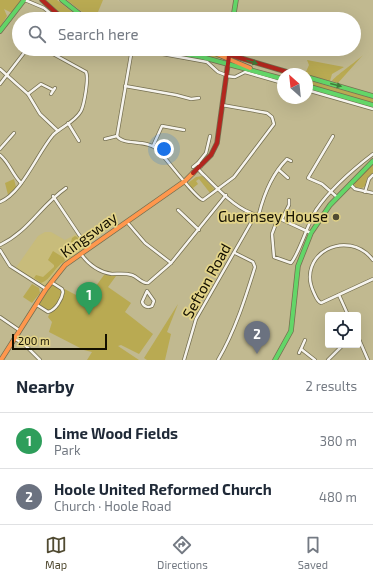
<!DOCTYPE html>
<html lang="en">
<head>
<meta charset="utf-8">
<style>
  :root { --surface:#fff; --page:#f2f2f3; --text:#1f2937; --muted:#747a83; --line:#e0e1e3; --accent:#514b32 }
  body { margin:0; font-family:"Exo 2",sans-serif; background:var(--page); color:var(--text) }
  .controls { position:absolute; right:12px; bottom:12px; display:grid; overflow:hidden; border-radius:4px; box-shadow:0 4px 16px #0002 }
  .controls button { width:36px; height:36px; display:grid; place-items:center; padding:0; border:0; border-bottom:1px solid var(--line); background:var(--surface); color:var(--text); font:20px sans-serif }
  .compass { position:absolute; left:277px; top:68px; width:36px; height:36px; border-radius:50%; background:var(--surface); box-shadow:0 4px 16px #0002; rotate:333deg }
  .scale { position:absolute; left:12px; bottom:10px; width:95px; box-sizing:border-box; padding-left:4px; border:2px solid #141000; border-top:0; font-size:11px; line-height:14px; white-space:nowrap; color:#141000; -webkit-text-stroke:3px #e3d488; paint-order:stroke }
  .you { position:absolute; left:164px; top:149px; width:14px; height:14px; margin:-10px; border:3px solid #fff; border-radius:50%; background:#1a73e8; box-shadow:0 0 0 6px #1a73e833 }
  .badge { display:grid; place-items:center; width:26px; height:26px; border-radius:50%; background:var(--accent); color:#fff; font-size:13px; font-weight:700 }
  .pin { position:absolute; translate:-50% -33px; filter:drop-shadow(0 1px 2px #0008) }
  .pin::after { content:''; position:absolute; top:21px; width:14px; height:12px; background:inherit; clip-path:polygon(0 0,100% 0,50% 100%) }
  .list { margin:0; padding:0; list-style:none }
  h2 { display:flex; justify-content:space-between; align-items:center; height:52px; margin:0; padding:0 16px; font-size:17px }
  h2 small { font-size:13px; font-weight:400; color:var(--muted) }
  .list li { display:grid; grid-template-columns:26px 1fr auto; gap:12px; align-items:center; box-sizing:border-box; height:56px; padding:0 16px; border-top:1px solid var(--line) }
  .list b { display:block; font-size:15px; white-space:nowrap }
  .list p { margin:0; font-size:13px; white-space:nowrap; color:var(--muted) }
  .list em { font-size:13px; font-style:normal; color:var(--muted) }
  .icon { flex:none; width:22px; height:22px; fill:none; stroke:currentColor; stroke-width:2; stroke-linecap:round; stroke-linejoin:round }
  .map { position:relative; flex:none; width:373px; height:360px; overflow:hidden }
  .search { position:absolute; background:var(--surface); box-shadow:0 4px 16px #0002; left:12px; right:12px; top:12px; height:44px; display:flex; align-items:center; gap:10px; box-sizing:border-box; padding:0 14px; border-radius:22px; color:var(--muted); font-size:15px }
  .sheet { height:164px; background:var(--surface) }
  nav { display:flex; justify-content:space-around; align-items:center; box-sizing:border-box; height:56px; border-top:1px solid var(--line); background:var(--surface); font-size:11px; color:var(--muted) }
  nav a { display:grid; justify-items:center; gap:2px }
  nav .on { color:var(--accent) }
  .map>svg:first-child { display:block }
  .built { fill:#c8bc7b }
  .green { fill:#b9aa52 }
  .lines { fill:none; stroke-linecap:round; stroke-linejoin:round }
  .street-casing { stroke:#756f50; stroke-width:4 }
  .fast-casing { stroke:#756f50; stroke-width:5.5 }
  .slow-casing { stroke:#756f50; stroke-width:5.5 }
  .jam-casing { stroke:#756f50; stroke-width:5.5 }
  .street { stroke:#f6f4ee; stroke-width:2.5 }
  .fast { stroke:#63d668; stroke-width:4 }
  .slow { stroke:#ff974d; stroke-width:4 }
  .jam { stroke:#b3261e; stroke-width:4 }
  .oneway { fill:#3f7d39 }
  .poi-dot { fill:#514b32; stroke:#e3d488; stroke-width:1.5 }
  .labels { text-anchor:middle; stroke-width:3.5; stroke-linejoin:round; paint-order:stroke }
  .poi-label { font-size:15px; fill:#141000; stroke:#e3d488; text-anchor:end }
  .street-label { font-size:15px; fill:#141000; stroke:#e3d488 }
</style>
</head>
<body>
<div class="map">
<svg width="373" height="360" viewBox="0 0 373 360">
  <rect width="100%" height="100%" fill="#c1b990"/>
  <polygon class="built" points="45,232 51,232 65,240 78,233 88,248 69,262 46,289 15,269 38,236"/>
  <g class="green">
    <polygon points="0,0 22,0 12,13 4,9 7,16 0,27"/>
    <polygon points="45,0 57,0 81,19 66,19"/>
    <polygon points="67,0 103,0 95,19 91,19"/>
    <polygon points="169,49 197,49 221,58 217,58"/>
    <path d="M363 55 338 83 332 81C334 77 357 61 363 55Z"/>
    <polygon points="307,60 344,67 332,74 330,81 305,74 309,65"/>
    <polygon points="307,80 371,98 373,99 373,104 307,85"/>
    <polygon points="373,164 373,173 367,178 365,186 362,188 355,187 354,183"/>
    <polygon points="202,176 215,190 209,195 210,193 199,179 196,181 198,184 193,188 194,191 188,183 196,177"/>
    <polygon points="14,179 16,187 8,195 5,183"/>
    <polygon points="75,236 77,237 82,244 80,249 69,256 67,254 73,244 71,242 72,238"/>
    <path d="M53 251 64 258 65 261C54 267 52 279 41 283L34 278 36 275 43 277 54 267V265L48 260Z"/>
    <polygon points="104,275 116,276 108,287 131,303 125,312 153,334 139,354 121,345 118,346 139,360 87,360 92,352 84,350 49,332 52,322 48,317 51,311 47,311 37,305 51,282 78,296 86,287 93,290"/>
    <polygon points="32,284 39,288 40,293 32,303 23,297"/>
    <polygon points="178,304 167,332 171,334 165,360 147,360 144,358"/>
  </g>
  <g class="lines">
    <g class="street-casing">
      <g id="street">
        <polyline points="25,0 44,8 57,19"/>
        <polyline points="135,49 207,62 218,72 226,75"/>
        <polyline points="0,69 28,94 40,114 58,131"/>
        <polyline points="226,76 235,77 245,72 283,83"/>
        <polyline points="0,84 27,49"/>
        <polyline points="125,86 176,95 191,99 199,98"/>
        <polyline points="307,90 373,109"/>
        <polyline points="28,94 41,84 53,90"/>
        <polyline points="51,94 55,88"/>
        <polyline points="68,123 79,141"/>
        <polyline points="117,136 132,49"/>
        <polyline points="333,136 308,178 322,184 337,197"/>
        <path d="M105 139 117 136C123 146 146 139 157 149 166 158 196 199 203 200L234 177 274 124 272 117 267 113 222 105"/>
        <polyline points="153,146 162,126 184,130"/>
        <polyline points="0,149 14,133"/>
        <path d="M0 155C9 162 12 174 21 183"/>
        <polyline points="201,166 198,163 206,153 210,136"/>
        <polyline points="193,167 198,163"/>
        <path d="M198 169C212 183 232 206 251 213 259 217 269 214 278 218"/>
        <polyline points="279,170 288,178"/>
        <polyline points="350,184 355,189 373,193"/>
        <polyline points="365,192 369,179 373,175"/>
        <polyline points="53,196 88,248"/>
        <path d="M0 202C22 193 37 154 53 135 61 127 75 122 81 111 84 105 89 78 86 72L44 49"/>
        <polyline points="178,210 199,230"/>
        <path d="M259 214C264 194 272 174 287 159L291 161"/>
        <polyline points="282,219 289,205 289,200"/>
        <polyline points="127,222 145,243 171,263"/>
        <path d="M311 233 278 218 272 234 274 257 291 263C300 252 307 225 316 210 331 188 352 170 373 154"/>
        <path d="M0 245C29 231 40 206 66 188"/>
        <polyline points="0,250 10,266 46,289"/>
        <path d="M81 254C89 265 98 272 112 274 119 274 125 273 132 275 138 277 142 284 148 283L171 263 226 195"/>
        <path d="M373 260C348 227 295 254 314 293 316 297 317 301 321 303L373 279"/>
        <path d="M147 291 154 301 152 306C148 308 144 307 142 302Z"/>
        <polyline points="339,295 348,315"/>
        <path d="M37 305 48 312C56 310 62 299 63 292L62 289 51 282"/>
        <polyline points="0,317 19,330"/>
        <polyline points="358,337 368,360"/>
        <polyline points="14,338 25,345 40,360"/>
        <polyline points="301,349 305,340"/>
        <polyline points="299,353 301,349 315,360"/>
        <polyline points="184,360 196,319 256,214"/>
        <path d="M218 360C235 331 245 299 255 267L253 262 235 253"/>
        <polyline points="328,360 343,345"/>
      </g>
    </g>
    <g class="fast-casing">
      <g id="fast">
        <polyline points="62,0 86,19"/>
        <polyline points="233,19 236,0"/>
        <polyline points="0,31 24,0"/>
        <polyline points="158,49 202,57 283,79"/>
        <polyline points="232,49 237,57"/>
        <polyline points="307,77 373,96"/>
        <polyline points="307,86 373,105"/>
        <polyline points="275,360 291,331 298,266 311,233 330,205 373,161"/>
      </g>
    </g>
    <g class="slow-casing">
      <g id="slow">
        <polyline points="205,49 250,68"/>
        <polyline points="1,360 46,289 65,265 185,181 193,173"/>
      </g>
    </g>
    <g class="jam-casing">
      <g id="jam">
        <polyline points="42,0 63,19"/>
        <polyline points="210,49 294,74"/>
        <polyline points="193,173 211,155 217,143 230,49"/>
      </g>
    </g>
    <use href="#street" class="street"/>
    <use href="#fast" class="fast"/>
    <use href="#slow" class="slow"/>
    <use href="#jam" class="jam"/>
  </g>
  <defs><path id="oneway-solid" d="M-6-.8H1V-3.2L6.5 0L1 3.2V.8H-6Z"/></defs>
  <g class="oneway">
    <use href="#oneway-solid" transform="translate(252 62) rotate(18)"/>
    <use href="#oneway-solid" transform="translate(336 85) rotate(14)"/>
  </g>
  <circle class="poi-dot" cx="336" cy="217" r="4"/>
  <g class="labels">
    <g class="poi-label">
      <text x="328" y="222">Guernsey House</text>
    </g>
    <g class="street-label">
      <text transform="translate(89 235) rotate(-36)" y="5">Kingsway</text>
      <text transform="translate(207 281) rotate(-61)" y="5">Sefton Road</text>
    </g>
  </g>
</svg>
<div class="controls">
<button><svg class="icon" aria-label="locate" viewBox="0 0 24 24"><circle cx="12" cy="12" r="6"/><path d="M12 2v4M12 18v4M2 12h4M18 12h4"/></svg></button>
</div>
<svg class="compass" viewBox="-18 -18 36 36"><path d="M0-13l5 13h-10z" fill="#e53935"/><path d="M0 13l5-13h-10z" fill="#747a83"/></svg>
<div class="scale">200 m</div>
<div class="you"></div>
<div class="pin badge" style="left:89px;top:315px;background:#2e9e5b">1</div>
<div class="pin badge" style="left:257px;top:354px;background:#6b7280">2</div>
<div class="search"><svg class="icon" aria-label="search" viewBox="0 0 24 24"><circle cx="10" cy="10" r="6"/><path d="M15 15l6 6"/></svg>Search here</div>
</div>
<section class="sheet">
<h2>Nearby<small>2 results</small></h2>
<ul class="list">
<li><span class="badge" style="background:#2e9e5b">1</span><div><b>Lime Wood Fields</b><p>Park</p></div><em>380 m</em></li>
<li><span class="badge" style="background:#6b7280">2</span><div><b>Hoole United Reformed Church</b><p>Church · Hoole Road</p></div><em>480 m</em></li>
</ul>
</section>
<nav>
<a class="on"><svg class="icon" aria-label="map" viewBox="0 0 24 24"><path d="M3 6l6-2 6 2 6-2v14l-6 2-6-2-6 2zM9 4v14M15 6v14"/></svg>Map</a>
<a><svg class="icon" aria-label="directions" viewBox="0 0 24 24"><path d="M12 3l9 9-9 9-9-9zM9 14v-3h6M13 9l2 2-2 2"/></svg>Directions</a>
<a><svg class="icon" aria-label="saved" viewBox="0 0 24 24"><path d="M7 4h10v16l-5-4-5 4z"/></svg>Saved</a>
</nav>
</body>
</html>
